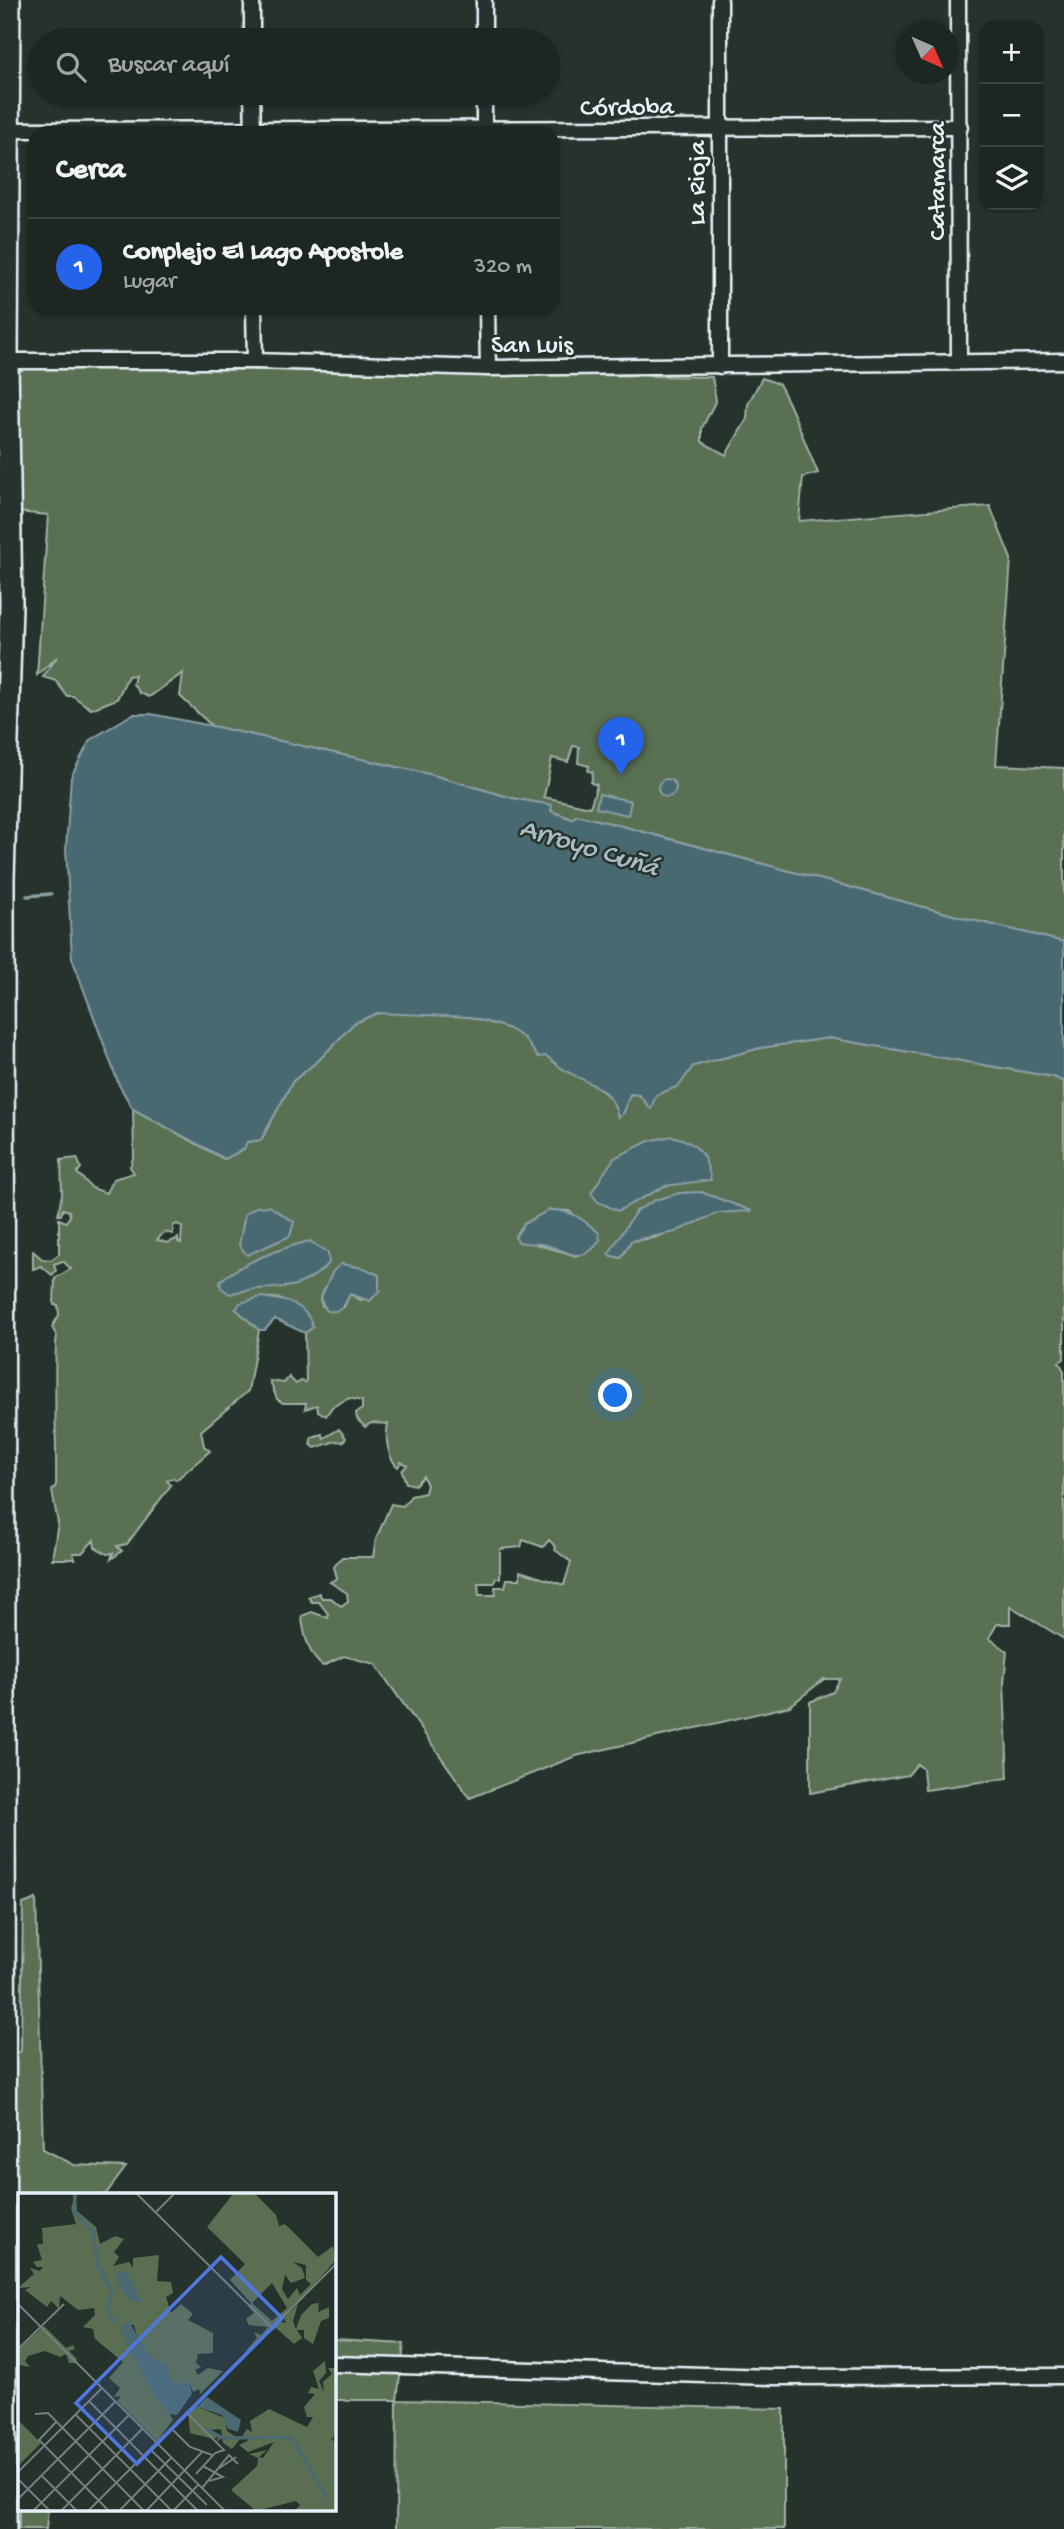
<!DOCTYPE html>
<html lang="es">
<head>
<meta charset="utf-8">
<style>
  :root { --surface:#1c2622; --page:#29322f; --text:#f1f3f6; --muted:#a0a5a5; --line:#3a4340; --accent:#2563eb }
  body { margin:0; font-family:"Gochi Hand",sans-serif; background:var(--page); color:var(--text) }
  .controls { position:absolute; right:21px; top:21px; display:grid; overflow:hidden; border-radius:14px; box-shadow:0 2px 5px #0004 }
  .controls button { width:63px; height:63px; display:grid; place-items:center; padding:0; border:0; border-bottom:2px solid var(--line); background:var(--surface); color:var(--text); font:35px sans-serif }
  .compass { position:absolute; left:896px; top:21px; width:63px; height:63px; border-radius:50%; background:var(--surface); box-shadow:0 2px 5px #0004; rotate:135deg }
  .you { position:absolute; left:616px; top:1396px; width:24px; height:24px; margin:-18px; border:5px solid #fff; border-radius:50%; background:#1a73e8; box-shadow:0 0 0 10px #1a73e833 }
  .badge { display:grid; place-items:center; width:46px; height:46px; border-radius:50%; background:var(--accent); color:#fff; font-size:23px; font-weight:700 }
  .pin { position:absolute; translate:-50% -58px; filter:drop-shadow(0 2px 4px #0008) }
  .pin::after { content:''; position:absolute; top:37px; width:24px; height:21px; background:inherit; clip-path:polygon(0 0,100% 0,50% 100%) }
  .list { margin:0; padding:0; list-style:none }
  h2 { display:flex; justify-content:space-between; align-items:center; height:91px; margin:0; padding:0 28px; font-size:30px }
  h2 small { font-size:23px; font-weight:400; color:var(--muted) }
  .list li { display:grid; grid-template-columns:46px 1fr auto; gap:21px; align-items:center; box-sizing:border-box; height:98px; padding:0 28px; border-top:2px solid var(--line) }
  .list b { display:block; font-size:26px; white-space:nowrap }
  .list p { margin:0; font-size:23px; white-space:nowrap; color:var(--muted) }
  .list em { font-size:23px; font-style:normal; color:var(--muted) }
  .icon { flex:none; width:38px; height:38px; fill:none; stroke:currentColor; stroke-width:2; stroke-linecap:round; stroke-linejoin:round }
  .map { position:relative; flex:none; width:1064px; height:2529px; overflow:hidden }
  .search { position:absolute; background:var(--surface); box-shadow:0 2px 5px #0004; left:28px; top:28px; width:532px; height:77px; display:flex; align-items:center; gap:18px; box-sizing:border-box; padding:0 24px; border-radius:38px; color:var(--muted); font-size:26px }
  .panel { position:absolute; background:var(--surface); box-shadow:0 2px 5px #0004; left:28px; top:126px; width:532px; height:189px; border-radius:21px }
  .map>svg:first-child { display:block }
  .green { fill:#5a6f52; stroke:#a1b0a5; stroke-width:2; fill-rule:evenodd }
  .water { fill:#4a6970; stroke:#899fa6; stroke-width:2 }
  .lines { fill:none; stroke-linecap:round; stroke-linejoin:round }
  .stream { stroke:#899fa6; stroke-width:3.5 }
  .street-casing { stroke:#e8f1f8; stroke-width:19 }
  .secondary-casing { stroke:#e8f1f8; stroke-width:26 }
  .street { stroke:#26332d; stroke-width:14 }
  .secondary { stroke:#26332d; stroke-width:21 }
  .labels { text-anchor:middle; stroke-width:5; stroke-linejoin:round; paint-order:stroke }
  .street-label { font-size:26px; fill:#e8f1f8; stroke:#26332d }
  .water-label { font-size:28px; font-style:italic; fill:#a9bbc2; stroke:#26332d }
  .inset-river { fill:none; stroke:#4a6970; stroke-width:3.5 }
  .inset-road { fill:none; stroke:#747f7e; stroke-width:2 }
  .view { fill:#5077e0; fill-opacity:0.15; stroke:#5077e0; stroke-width:3.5 }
  .inset-edge { fill:none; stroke:#e8f1f8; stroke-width:3.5 }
</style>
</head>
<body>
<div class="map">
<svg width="1064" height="2529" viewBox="0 0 1064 2529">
  <rect width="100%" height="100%" fill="#26332d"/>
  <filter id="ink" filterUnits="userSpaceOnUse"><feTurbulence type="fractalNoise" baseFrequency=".0143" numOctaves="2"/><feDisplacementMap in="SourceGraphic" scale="14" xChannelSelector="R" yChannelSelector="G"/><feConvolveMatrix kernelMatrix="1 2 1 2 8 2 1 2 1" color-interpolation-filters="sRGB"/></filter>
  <g filter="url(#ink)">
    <g class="green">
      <path d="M24 366 712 377 716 400 702 428V442L726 455 747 419 748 404 762 378 779 384C795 412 804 442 818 473L803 477 799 521 990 506 1011 559 996 765 1064 768V942L968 919 614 824 577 815 572 819 551 811V805L512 798 429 774 212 726 180 696 183 673 149 697 140 693 133 684 135 675 128 676 117 699 91 709 73 696H67L56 681 43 677 57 657 37 675 48 515 17 512 16 378ZM573 746 579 747 578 763 589 766 588 771 593 772 591 783 597 785 590 807 544 797 552 758 568 762Z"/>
      <path d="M377 1013C417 1013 494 1010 525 1039 530 1044 534 1051 538 1056H546L568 1072 592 1081 624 1112 630 1094 656 1095 678 1086 693 1066 760 1048 829 1038 1054 1077 1064 1082V1359L1059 1362 1064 1371V1639L1010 1606V1624H997L989 1638 1007 1651 1004 1683 1008 1778 925 1790 923 1769 917 1764 908 1775 810 1793V1702L833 1692 840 1679H824L790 1706 576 1756 470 1798 375 1664 344 1656 323 1666C309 1657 303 1632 302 1616L312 1612 328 1618 329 1615 319 1602H312L308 1597 319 1593 322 1598H331L341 1606 348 1601 347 1593 330 1582 337 1578 334 1567 342 1557H373L376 1539 391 1504 403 1506 411 1496 425 1493 427 1485 423 1476 415 1485 406 1483 402 1471 407 1465 401 1462 398 1467C387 1458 385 1436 388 1424L371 1423 365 1427 357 1419 356 1413 362 1409V1401L349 1398 332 1407 326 1416 318 1411 317 1405 305 1409 306 1403H283L277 1399 270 1381 284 1383 289 1377 296 1384 301 1381 306 1382 305 1333 313 1327C285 1296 276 1289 236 1309L259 1330 248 1391 201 1431 204 1446 210 1451 176 1480 173 1478 167 1481 171 1485 127 1544 117 1546 122 1551 111 1559 113 1553 107 1554 95 1547 94 1540 82 1553H73L75 1559H52L58 1523 52 1491 56 1485C57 1466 53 1344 57 1337L52 1327 59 1315 58 1305H54L55 1278 71 1269 63 1261 54 1264 56 1271 52 1275 41 1266 33 1269V1251L42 1259 51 1260 59 1254V1219L66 1222 70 1216 69 1211 63 1209 61 1215H58L62 1194 61 1160 77 1158 81 1168 77 1173 92 1188 106 1193 113 1179 134 1173 130 1167 134 1155 133 1109 224 1159 247 1142 261 1140 293 1081 320 1059 354 1023ZM701 1192 723 1202 729 1211 718 1213 654 1238 631 1241 621 1258 609 1255 636 1211ZM549 1210 569 1211 598 1233 576 1256C555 1248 534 1246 515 1236L524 1224ZM177 1224 182 1227 181 1243 178 1242V1238L168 1243 157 1240 164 1232 173 1234V1226ZM325 1287 379 1291 361 1300 350 1294 344 1307 322 1306 320 1299ZM523 1540 543 1547 549 1540 556 1547 555 1550 571 1562 564 1585 520 1571V1579H507L505 1587H495L496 1595H479L478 1583H494L496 1578H500V1549L521 1547Z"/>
      <polygon points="339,1429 346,1438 343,1442 336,1441 315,1448 310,1444 312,1437 322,1434 324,1438"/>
      <polygon points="36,1899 43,2149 74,2165 126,2167 105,2195 19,2195 19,2365 0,2339 0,2064 21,2051 23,1904"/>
      <polygon points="334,2340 404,2344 397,2400 784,2409 784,2529 396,2529 397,2400 334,2400"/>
      <polygon points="19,2501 19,2510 48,2510 46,2529 19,2529"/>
    </g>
    <g class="water">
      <path d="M133 714H151L212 726 429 774 512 798 552 805 551 811 572 819 577 815 614 824 968 919 1064 942V1082L1054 1077 829 1038 760 1048 693 1066 679 1086 656 1095 651 1109 639 1095 630 1094 624 1112 618 1118C613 1088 591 1085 568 1072 560 1068 553 1061 546 1056L538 1057 524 1038 507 1028 470 1017 377 1013 354 1023 320 1059 293 1081 261 1140 247 1142 244 1149 225 1159 133 1109 119 1085 72 958 66 848 71 777 90 740Z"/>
      <circle cx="667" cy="788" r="9"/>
      <polygon points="599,794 631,801 628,815 596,808"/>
      <path d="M672 1136C697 1142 706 1154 711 1180L665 1186 618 1211 598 1202 591 1193 614 1158 649 1141Z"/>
      <polygon points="701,1192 752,1211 718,1213 675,1232 631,1241 621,1258 608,1255 636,1211 655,1200 680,1193"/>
      <polygon points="269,1206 294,1222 290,1236 247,1255 239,1245 245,1214 256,1207"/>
      <path d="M549 1210C571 1210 582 1218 599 1233L600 1240C581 1269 566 1248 541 1244 534 1243 527 1244 519 1242L515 1237 524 1224Z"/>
      <path d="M310 1241 328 1253 329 1263C293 1300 272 1281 230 1294L221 1288 220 1281C243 1262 281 1248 310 1241Z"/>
      <path d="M341 1264 364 1268 379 1275V1291L370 1301 350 1294C344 1306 342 1313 327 1311L320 1299 333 1271Z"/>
      <path d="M261 1297C284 1300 306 1302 313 1327L305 1333 275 1319 265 1330H259L236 1309 240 1303Z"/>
    </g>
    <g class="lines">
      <polyline class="stream" points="27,896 51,894"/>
      <g class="street-casing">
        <g id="street">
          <polyline points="252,0 252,40"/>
          <polyline points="958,0 959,361"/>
          <polyline points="484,40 484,0"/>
          <polyline points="252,93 253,133"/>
          <polyline points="3,130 960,127"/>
          <polyline points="484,133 484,93"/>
          <polyline points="254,308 255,361"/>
          <polyline points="487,308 488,368"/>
          <polyline points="0,361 255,361 488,368 1064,361"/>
          <polyline points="720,366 720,0"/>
          <polyline points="334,2364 775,2377 1064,2376"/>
        </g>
      </g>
      <g class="secondary-casing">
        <polyline id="secondary" points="5,2529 3,879 11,604 7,361 9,0"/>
      </g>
      <use href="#street" class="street"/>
      <use href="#secondary" class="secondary"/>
    </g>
  </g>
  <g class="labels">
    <g class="street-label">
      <text transform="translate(627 105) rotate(-1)" y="9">Córdoba</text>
      <text transform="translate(935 181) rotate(-90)" y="9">Catamarca</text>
      <text transform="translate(695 183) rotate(-90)" y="9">La Rioja</text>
      <text x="532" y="352">San Luis</text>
    </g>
    <g class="water-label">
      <text transform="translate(590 845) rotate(17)" y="10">Arroyo Cuñá</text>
    </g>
  </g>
  <g transform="translate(18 2193)">
    <rect width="318" height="318" fill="#26332d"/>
    <path d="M58 1 59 18 78 34 82 51 97 43 106 46 96 59 101 64 95 73 111 69 115 75V65L141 62 139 88 153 89 155 100 148 104 153 120 163 111 175 121 170 127 195 140V160L180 161 178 170 183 174 177 177 180 182 190 175 205 178 182 201 181 196 175 199 172 191H155L147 172 131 163 120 148 116 132H103L111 154 155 227 139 248 99 208 103 203 96 204 102 195 91 185 105 169 77 146 75 136 65 134 77 122 76 115 60 117 42 103 41 116 33 108 29 114 7 97 13 94 0 95 16 81 12 75 22 78 25 74H19L15 69 24 67 19 51H25L24 35 58 31 53 15ZM215 1H237L258 22 261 33 267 31 300 64 315 53 318 67 263 129 268 130 266 125 280 111 275 128 278 136 283 122 294 111 301 110 300 119 311 114V125L303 128 295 151 286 145V137H279L284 145 276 151 258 135 226 160 239 145 236 139 243 142 250 134 231 132 228 126 236 120 230 113 233 110 212 87 227 71 189 34ZM275 69 288 72V87L293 91 282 102 279 95 270 106 264 96 267 82 273 90 287 85 284 75ZM254 90 269 115 254 128 234 110ZM26 133 48 155 55 152 57 156 51 158 59 166 58 170H51L48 161 42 164 27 158 10 163 7 168 12 174 1 172V156ZM307 168 308 180 301 188 306 199 305 189 314 181 310 175H318V231L315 246 312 245 318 250V318H276L282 312 278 308 238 318 213 297 239 273 240 265 231 261 249 257 241 264 245 265 256 249 230 259 221 252 231 247 224 243 229 236 234 239 232 228 251 216 289 234 295 224H289L286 214 297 201 290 200 293 194 301 196 295 178ZM177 213 207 225 209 238 222 246 214 256 205 250 203 236 191 237 201 242 203 245 197 251 201 243 196 246 172 240 170 219ZM0 227 23 250 0 273Z" fill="#5a6f52" fill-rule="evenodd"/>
    <path d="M101 77 109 79 124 109H114L102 95 98 88ZM111 128 131 163 147 171 154 189 172 191 174 201 159 222 151 221 130 191 103 140V132ZM189 204 223 227 220 239 210 236 204 222 179 214Z" fill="#4a6970"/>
    <path class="inset-river" d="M57 1 56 19 75 39 80 73 94 97 89 118 99 132M188 236 205 245 266 244 276 248 309 305"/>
    <path class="inset-road" d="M119 1 254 135M138 19 156 1M0 111 207 318M0 156 46 111M71 208 180 318M169 220 206 257 197 260 178 281M17 221 30 220 126 318M58 222 154 318M38 229 21 247 91 318M153 235 172 254 194 262M132 256 189 312M185 273 205 284 191 288M200 276 218 264M0 279 84 195M24 283 59 318M0 286 32 318M184 295 211 262 220 271M0 306 98 208M15 318 112 221M43 318 125 235M70 318 319 70M101 318 154 264M128 318 185 258M155 318 181 291"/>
    <path class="view" d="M203 64 264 125 119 271 58 210Z"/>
    <rect width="318" height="318" class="inset-edge"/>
  </g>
</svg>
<div class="controls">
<button>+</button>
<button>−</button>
<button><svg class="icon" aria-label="layers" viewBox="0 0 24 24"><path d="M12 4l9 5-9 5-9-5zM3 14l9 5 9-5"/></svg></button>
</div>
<svg class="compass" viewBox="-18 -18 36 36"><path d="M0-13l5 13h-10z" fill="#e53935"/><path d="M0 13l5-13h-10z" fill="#a0a5a5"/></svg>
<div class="you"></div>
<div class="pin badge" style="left:621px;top:775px">1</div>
<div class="search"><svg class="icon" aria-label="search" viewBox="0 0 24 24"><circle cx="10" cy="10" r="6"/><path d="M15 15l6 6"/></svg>Buscar aquí</div>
<section class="panel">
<h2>Cerca<small></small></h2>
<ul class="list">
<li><span class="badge">1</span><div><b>Conplejo El Lago Apostole</b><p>Lugar</p></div><em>320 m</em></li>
</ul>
</section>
</div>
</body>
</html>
